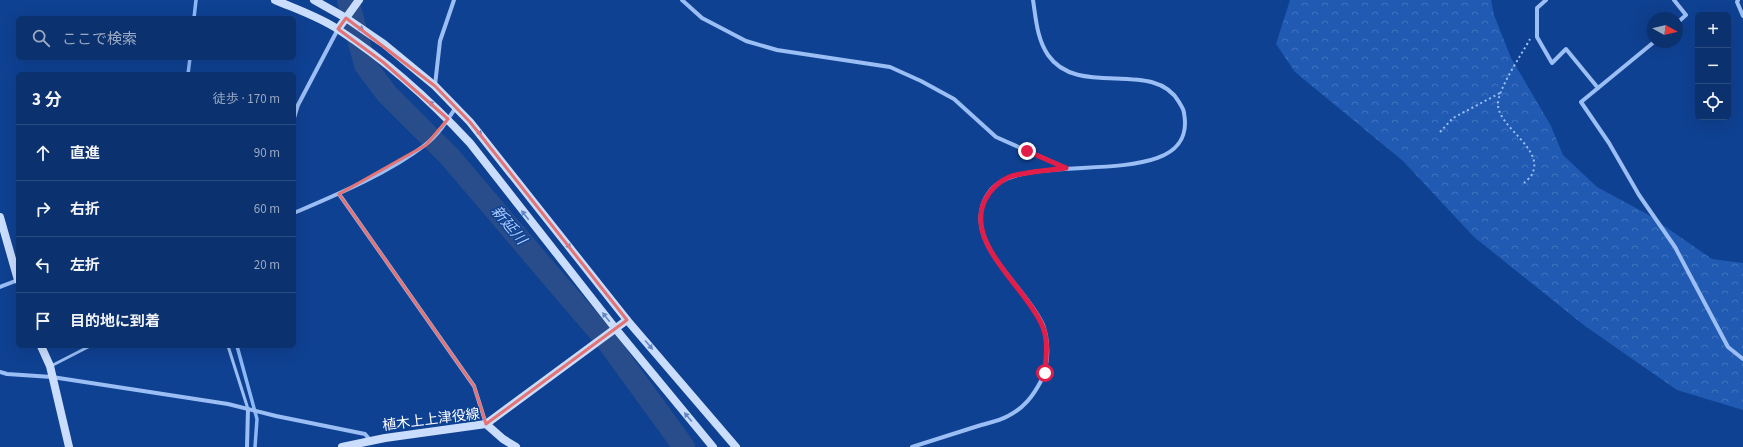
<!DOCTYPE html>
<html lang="ja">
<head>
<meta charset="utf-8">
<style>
  :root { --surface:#0b316e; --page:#193d76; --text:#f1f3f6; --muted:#9aa9c2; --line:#2b4c81 }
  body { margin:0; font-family:"Source Sans 3","Noto Sans JP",sans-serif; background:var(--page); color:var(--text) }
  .controls { position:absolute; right:12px; top:12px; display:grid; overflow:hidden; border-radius:6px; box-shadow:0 4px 16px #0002 }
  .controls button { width:36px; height:36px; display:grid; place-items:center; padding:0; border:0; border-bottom:1px solid var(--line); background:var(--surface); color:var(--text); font:20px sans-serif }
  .compass { position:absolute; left:1647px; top:12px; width:36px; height:36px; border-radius:50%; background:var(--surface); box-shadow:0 4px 16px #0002; rotate:98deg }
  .stop { position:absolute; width:12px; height:12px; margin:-9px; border:3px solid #e11d48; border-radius:50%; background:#fff }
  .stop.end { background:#e11d48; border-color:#fff; box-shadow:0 1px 4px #0008 }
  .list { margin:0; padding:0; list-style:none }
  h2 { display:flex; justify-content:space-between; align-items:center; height:52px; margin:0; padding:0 16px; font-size:17px }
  h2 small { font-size:13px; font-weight:400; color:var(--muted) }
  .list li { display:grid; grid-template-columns:26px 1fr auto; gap:12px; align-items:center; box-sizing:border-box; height:56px; padding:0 16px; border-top:1px solid var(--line) }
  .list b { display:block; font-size:15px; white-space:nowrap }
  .list em { font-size:13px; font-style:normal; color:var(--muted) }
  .icon { flex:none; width:22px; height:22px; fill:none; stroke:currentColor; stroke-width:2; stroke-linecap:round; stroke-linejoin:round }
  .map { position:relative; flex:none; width:1743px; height:447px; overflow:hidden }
  .search { position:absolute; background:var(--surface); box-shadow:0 4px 16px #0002; left:16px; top:16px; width:280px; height:44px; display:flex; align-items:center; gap:10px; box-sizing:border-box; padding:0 14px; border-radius:6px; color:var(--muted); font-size:15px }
  .panel { position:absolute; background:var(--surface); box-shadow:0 4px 16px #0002; left:16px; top:72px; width:280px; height:276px; border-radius:6px }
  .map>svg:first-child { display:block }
  .forest { fill:url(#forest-crowns) }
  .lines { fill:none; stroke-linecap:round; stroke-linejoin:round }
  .stream { stroke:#8cb8f8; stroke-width:3.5 }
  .river { stroke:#294d8a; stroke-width:22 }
  .path { stroke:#9bbef4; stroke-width:2; stroke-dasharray:2 3; stroke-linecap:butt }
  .lane { stroke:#9bbef4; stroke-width:3 }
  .street { stroke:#9bbef4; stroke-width:4 }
  .secondary { stroke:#caddfd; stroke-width:8 }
  .oneway { fill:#6387c2 }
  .route { stroke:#e11d48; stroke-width:5 }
  .marked { fill:none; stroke:#e47373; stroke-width:3; stroke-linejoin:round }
  .labels { text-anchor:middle; stroke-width:3; stroke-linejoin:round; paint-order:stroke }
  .street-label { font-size:14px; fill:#fff; stroke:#0f4192 }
  .water-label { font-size:15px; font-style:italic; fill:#a7c8fb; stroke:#0f4192 }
</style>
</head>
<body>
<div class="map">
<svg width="1743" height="447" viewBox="0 0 1743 447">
  <defs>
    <pattern id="forest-crowns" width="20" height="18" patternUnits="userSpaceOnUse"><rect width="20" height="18" fill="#205ab2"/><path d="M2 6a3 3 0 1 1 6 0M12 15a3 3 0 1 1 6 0" fill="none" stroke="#4173be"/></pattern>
  </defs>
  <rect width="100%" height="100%" fill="#0f4192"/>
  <polygon class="forest" points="1290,0 1491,0 1494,15 1511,58 1551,126 1563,155 1597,187 1647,214 1712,259 1743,263 1743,410 1677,390 1585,326 1474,237 1403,161 1295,72 1276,44"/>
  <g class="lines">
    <g class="stream">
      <polyline points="194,18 196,0"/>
      <polyline points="188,74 190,58"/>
      <polyline points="237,346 257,419 255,447"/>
    </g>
    <polyline class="river" points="348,0 365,65 387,94 450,157 558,284 607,341 684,447"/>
    <g class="path">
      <polyline points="1440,132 1453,118 1500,93"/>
      <path d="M1524 183C1526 181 1531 177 1532 174 1545 149 1499 128 1498 105 1497 90 1522 54 1530 39"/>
    </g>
    <g class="lane">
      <polyline points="228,346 248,409"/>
      <polyline points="51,366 90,346"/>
    </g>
    <g class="street">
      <polyline points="682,0 702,18 746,41 777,50 890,67 921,81 954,99 996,137 1066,168"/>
      <polyline points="1546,0 1537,8 1537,37 1552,63 1566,49 1598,88"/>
      <polyline points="1674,0 1686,15 1677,23"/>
      <polyline points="1738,0 1737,2 1743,16"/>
      <polyline points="1654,42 1581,102 1609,143 1639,195 1675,247 1728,347 1743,359"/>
      <polyline points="435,85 440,41 454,0"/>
      <polyline points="294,118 298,105 338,29"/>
      <polyline points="339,194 474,386 486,424"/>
      <path d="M294 213C336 195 389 173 425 145 438 135 447 121 456 107"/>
      <polyline points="0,287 18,280"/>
      <polyline points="0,372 7,374 52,377 228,404 276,416 365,434 370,440"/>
      <polyline points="247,447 248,409"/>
      <path d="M912 447C934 440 956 433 978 426 988 423 999 421 1008 416 1024 408 1033 396 1041 381 1049 364 1049 342 1043 325 1026 285 955 238 990 191 1024 145 1200 198 1184 113 1184 109 1181 106 1179 102 1154 58 1078 99 1048 55 1037 39 1036 19 1033 0"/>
    </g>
    <g class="secondary">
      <path d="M275 0C296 9 320 17 339 30 387 61 431 101 470 143L615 328 713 447"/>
      <polyline points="314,0 346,18 384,44 435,86 470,122 627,320 736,447"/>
      <polyline points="338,29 359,0"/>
      <polyline points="0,217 18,280"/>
      <polyline points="41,346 50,366 69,447"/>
      <polyline points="486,424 627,320"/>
      <polyline points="342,447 385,438 486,424 503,439 516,447"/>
    </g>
  </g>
  <defs><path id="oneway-solid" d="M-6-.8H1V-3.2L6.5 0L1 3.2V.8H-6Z"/></defs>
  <g class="oneway">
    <use href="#oneway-solid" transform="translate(359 27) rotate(35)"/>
    <use href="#oneway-solid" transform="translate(433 105) rotate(-137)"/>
    <use href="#oneway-solid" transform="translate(478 131) rotate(50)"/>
    <use href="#oneway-solid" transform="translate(525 215) rotate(-128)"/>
    <use href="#oneway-solid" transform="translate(567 244) rotate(52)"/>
    <use href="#oneway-solid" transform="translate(606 317) rotate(-128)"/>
    <use href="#oneway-solid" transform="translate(649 345) rotate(50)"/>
    <use href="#oneway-solid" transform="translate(688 417) rotate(-130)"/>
  </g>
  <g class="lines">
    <path class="route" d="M1027 151 1066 168C1052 170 1021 172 1009 177 998 182 990 190 985 200 964 244 1026 287 1042 325 1049 340 1046 356 1045 373"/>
  </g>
  <path class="marked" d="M346 18 435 86 470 122 627 320 486 424 474 386 339 194 426 145 448 119 383 62 338 29Z"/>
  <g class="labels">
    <g class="street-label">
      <text transform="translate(431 419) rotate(-7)" y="5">植木上上津役線</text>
    </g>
    <g class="water-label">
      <text transform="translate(509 225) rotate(50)" y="5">新延川</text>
    </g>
  </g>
</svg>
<div class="controls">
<button>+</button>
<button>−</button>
<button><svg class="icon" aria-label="locate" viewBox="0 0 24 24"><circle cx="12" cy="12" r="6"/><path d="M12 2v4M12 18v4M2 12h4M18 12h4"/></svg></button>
</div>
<svg class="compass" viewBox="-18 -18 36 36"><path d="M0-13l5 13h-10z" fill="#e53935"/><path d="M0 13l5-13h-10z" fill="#9aa9c2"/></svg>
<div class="stop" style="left:1045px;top:373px"></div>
<div class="stop end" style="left:1027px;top:151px"></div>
<div class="search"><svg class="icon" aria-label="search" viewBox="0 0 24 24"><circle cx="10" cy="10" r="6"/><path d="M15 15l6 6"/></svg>ここで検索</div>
<section class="panel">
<h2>3 分<small>徒歩 · 170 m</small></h2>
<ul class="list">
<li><svg class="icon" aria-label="ahead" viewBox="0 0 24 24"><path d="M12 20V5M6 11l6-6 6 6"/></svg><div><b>直進</b></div><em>90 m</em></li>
<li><svg class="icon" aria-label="right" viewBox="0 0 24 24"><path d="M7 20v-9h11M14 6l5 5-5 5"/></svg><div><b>右折</b></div><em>60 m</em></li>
<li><svg class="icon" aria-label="left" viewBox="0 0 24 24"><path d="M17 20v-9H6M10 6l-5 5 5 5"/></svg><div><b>左折</b></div><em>20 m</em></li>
<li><svg class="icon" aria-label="arrive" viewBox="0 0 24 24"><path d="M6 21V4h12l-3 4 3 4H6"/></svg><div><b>目的地に到着</b></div></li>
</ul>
</section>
</div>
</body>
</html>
